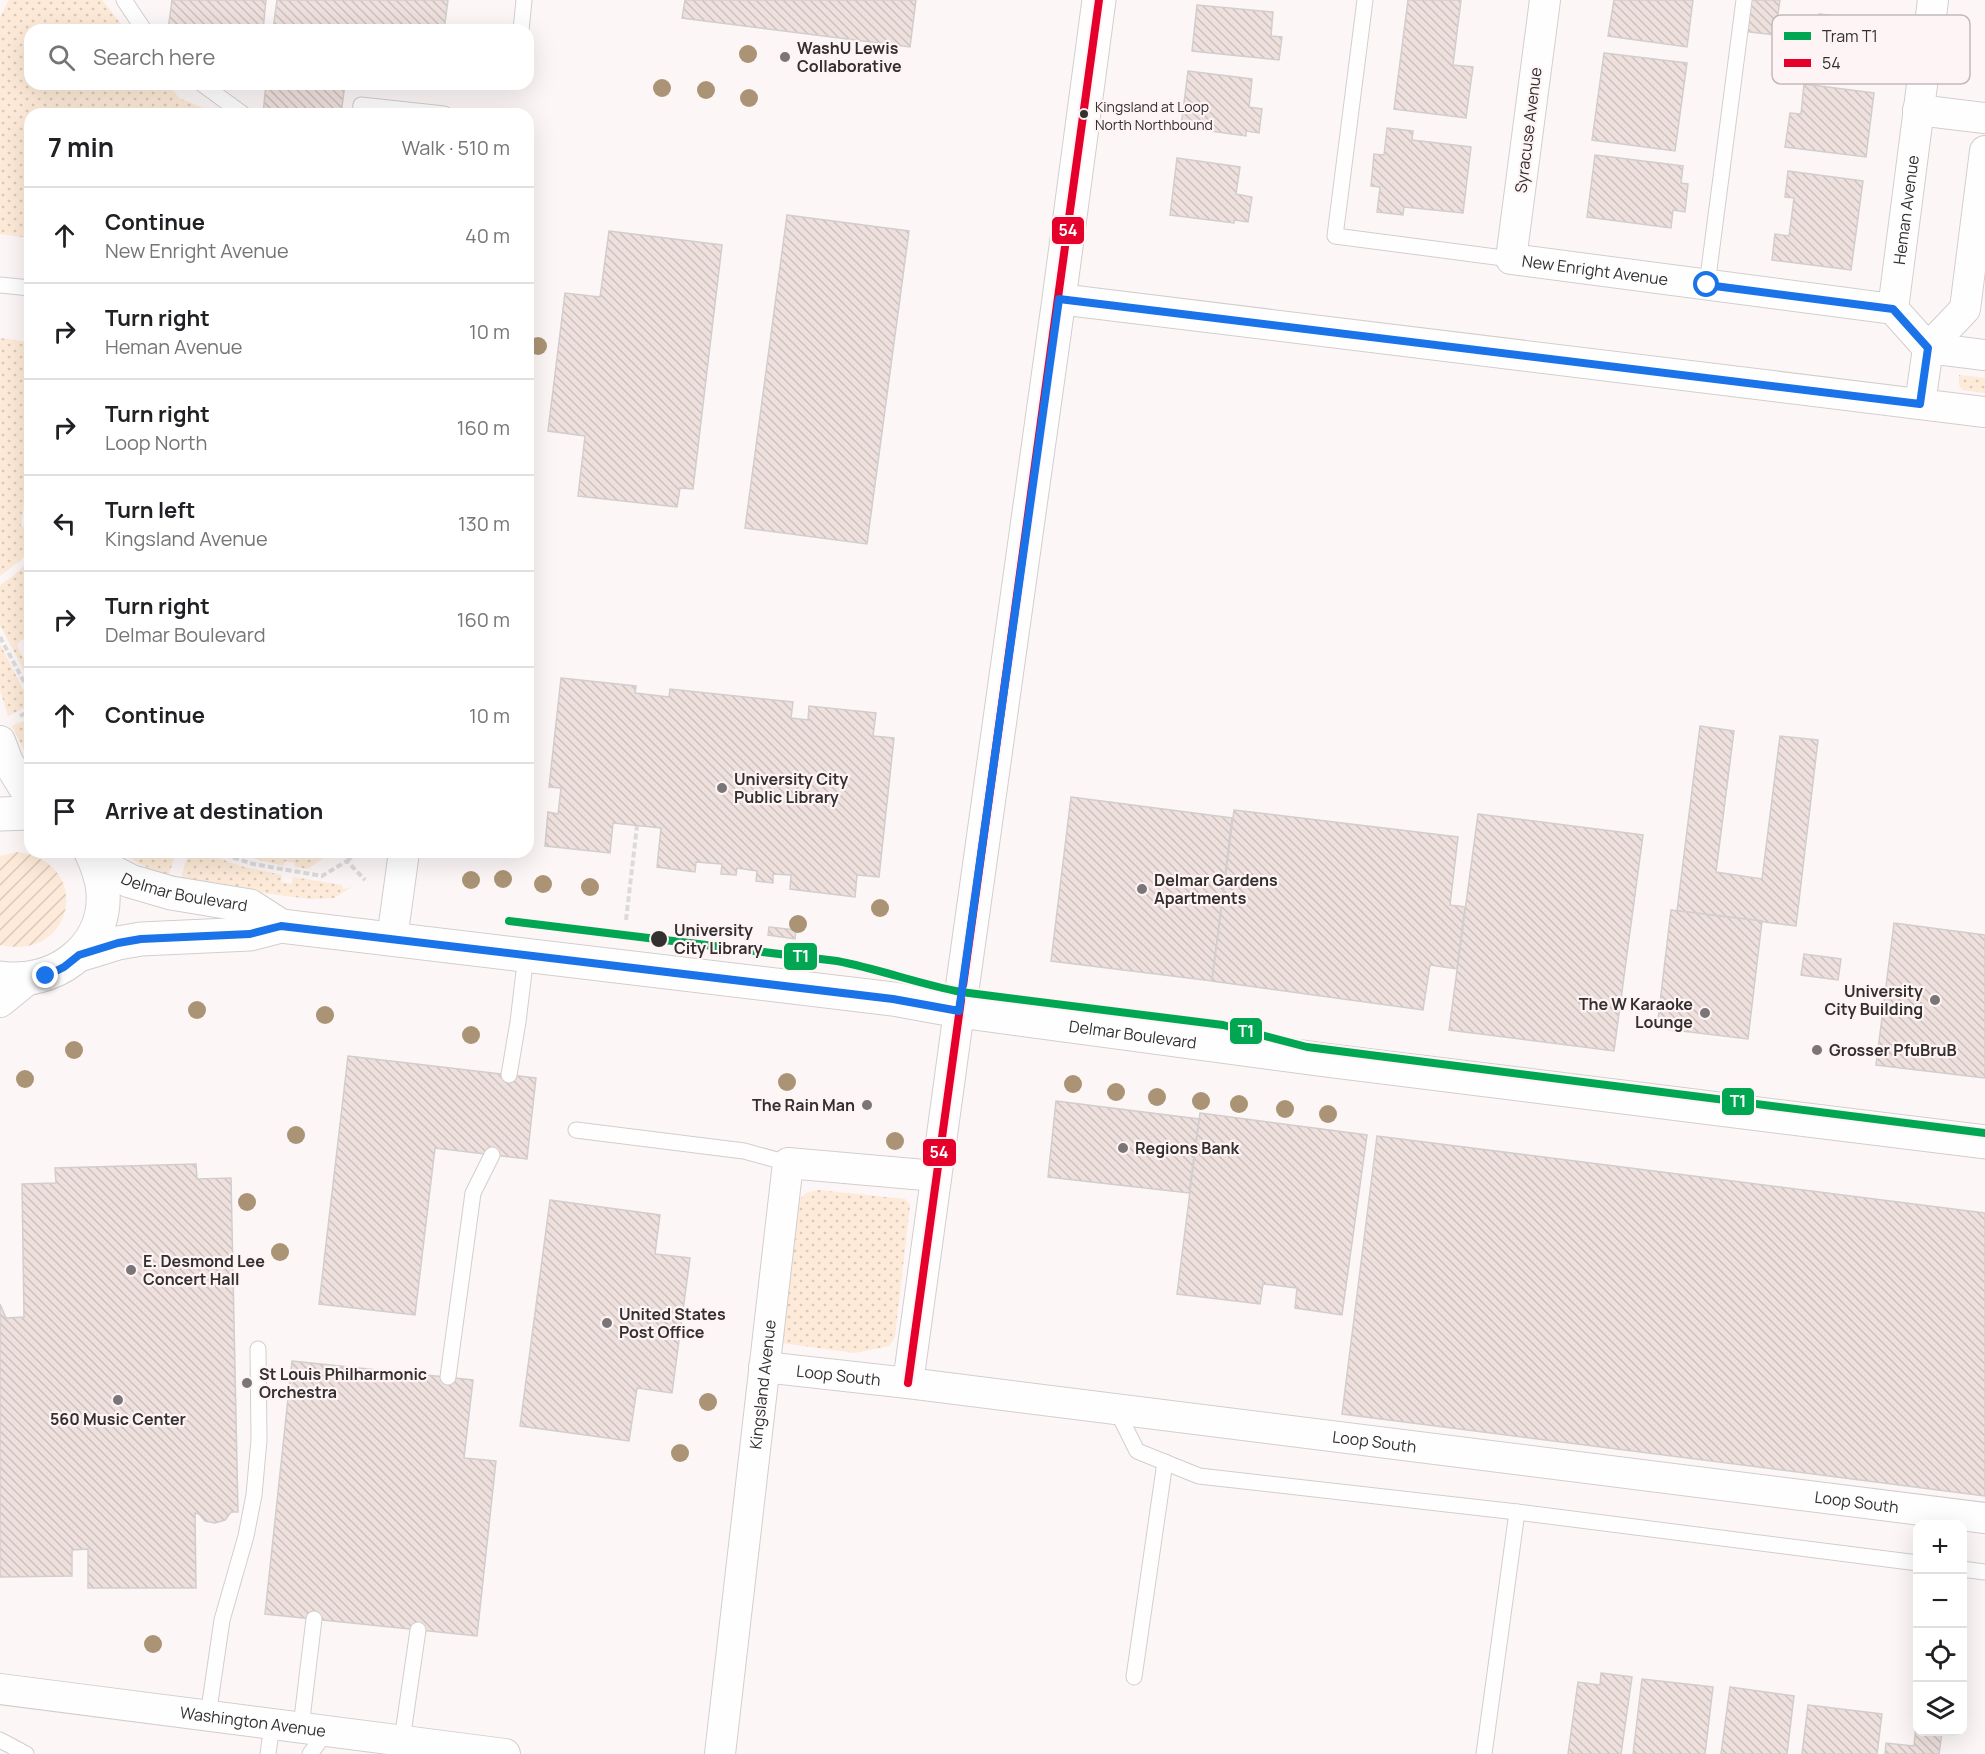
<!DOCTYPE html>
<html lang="en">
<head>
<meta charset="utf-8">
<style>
  :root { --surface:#fff; --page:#f2f2f2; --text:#202124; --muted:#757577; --line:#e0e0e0 }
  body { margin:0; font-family:Manrope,sans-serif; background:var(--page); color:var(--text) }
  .controls { position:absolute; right:18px; bottom:18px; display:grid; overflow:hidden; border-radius:12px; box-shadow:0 6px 24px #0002 }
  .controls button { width:54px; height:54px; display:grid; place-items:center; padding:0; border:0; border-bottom:2px solid var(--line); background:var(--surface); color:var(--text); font:30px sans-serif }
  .stop { position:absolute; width:18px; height:18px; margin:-14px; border:4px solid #1a73e8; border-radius:50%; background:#fff }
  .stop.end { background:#1a73e8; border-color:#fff; box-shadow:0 2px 6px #0008 }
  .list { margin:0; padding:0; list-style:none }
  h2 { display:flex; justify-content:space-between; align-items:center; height:78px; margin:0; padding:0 24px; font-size:26px }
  h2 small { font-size:20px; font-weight:400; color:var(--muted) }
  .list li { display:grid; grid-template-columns:39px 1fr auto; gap:18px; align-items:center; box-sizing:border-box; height:96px; padding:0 24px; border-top:2px solid var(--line) }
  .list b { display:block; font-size:22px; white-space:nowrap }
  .list p { margin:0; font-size:20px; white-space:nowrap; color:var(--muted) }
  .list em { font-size:20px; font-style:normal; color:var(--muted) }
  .icon { flex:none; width:33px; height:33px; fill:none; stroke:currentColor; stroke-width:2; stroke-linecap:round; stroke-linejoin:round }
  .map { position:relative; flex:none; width:1985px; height:1754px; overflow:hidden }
  .search { position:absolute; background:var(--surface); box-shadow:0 6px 24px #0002; left:24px; top:24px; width:510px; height:66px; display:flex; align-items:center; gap:15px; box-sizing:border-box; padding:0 21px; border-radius:18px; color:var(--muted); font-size:22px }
  .panel { position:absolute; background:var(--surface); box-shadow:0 6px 24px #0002; left:24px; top:108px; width:510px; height:750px; border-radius:18px }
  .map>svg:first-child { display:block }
  .grass { fill:url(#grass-dots) }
  .garden { fill:url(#garden-furrows) }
  .building { fill:url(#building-back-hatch); stroke:#d3cece; stroke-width:1.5 }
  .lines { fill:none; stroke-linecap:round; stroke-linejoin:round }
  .service-casing { stroke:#d3cece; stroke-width:17 }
  .minor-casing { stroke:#d3cece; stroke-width:32 }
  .tertiary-casing { stroke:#d3cece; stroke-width:35 }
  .secondary-casing { stroke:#d3cece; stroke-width:35 }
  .path { stroke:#dcdbdb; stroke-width:4; stroke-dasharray:6 3; stroke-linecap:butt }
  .service { stroke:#fffefe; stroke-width:15 }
  .minor { stroke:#fffefe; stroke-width:30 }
  .tertiary { stroke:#fffefe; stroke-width:33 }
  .secondary { stroke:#fffefe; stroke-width:33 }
  .bus-1-casing { stroke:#fef4f5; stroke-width:12 }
  .bus-1 { stroke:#e4002b; stroke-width:8 }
  .tram-1-casing { stroke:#fef4f5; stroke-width:12 }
  .tram-1 { stroke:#00a651; stroke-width:8 }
  .tree { fill:#ab9475 }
  .route { stroke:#1a73e8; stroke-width:8 }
  .poi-dot { fill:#7a7576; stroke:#fef4f5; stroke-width:2 }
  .bus-dot { fill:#343030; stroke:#fef4f5; stroke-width:2 }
  .labels { text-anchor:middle; stroke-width:4.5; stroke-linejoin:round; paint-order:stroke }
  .bus-label { font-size:14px; fill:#343030; stroke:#fef4f5; text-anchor:start }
  .poi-label { font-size:16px; font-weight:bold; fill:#343030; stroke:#fef4f5; text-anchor:start }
  .street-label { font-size:16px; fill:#343030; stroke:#fef4f5 }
  .stop-label { font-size:16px; font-weight:bold; fill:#343030; stroke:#fef4f5; text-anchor:start }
  .key { fill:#fef4f5; stroke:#c1b9ba; stroke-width:1.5 }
  .key-label { font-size:16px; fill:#343030 }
  .line-badge { stroke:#fef4f5; stroke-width:2 }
  .badge-label { font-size:16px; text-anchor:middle; font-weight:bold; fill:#fff }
</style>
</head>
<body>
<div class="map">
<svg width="1985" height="1754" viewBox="0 0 1985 1754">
  <defs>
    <pattern id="grass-dots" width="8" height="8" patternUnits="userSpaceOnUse" patternTransform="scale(1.5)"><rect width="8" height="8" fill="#fdead8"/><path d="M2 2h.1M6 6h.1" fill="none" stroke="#d9c9ba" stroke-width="1.8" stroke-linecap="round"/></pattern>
    <pattern id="garden-furrows" width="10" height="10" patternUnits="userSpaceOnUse" patternTransform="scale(1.5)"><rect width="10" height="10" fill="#fdead8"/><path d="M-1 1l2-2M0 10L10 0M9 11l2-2" fill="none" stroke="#d9c9ba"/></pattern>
    <pattern id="building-back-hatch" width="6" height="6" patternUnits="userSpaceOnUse" patternTransform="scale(1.5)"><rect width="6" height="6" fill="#eee0dd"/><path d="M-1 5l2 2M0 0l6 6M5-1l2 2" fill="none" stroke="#cdc0be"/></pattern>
  </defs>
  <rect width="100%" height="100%" fill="#fcf6f7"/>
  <g class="grass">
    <polygon points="9,0 102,0 126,30 30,30 30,84 168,84 179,98 218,114 30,114 30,238 0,234 0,17"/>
    <polygon points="0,338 30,342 30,458 21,526 30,528 30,547 22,559 0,576"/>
    <polygon points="1959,375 1985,378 1985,393 1962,390 1959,384"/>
    <polygon points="30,560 30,640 21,640 17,645 23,658 30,660 30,682 0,625 0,585 13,576"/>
    <polygon points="0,644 30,703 30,705 8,716 0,690"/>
    <polygon points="30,718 30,762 12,726"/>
    <polygon points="123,852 176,852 168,877 138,863"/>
    <polygon points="189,852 202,852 240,866 282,875 281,882 292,884 293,877 342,885 343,889 352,887 334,898 311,899 231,889 180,880"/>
    <polygon points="229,852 318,852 323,858 308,869 295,867 295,863 285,861 283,866"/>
    <polygon points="818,1190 905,1199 910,1205 895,1337 889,1346 855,1353 782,1343 799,1200 806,1193"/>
  </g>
  <path class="garden" d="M17 852C93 861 76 962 0 945V856Z"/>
  <g class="building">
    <polygon points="172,0 266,0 263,30 168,30"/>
    <polygon points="277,0 448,0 444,30 273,30"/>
    <polygon points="685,0 916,0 910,47 682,18"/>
    <polygon points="1408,0 1461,0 1453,65 1473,67 1466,118 1394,109"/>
    <polygon points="1614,0 1693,0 1687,47 1608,36"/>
    <polygon points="1746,0 1780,0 1775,35 1742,31"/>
    <polygon points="1197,5 1273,12 1271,36 1282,37 1279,60 1192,51"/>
    <polygon points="1819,14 1882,21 1875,78 1809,70 1810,65 1796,64 1799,41 1816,43"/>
    <polygon points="1604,53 1687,63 1675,151 1592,140"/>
    <polygon points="1188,71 1252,79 1249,107 1262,109 1259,133 1246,131 1246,136 1181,127"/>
    <polygon points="266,84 345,84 341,114 263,114"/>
    <polygon points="1804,84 1874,93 1866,157 1785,147 1790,113 1801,114"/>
    <polygon points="1387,128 1413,131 1412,140 1471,147 1463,213 1404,207 1403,215 1377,212 1380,187 1371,186 1374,154 1384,155"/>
    <polygon points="1595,155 1683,166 1681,183 1688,184 1685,212 1673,210 1671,228 1587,217"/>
    <polygon points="1177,158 1240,167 1236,194 1252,197 1248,222 1234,220 1234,223 1170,215"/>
    <polygon points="1788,171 1863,181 1851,270 1772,260 1775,234 1789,236 1794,198 1785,197"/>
    <polygon points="787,215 909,231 867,544 745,528"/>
    <polygon points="609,231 722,245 693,489 680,488 677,507 578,496 585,436 548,431 565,293 600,297"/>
    <polygon points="561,678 636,686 635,693 669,697 670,689 793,702 791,718 808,720 809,706 876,713 873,736 894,738 879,877 857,875 855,897 790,889 791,875 773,874 773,883 756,881 757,871 737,868 736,875 721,874 722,864 696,862 695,872 657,867 661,828 613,823 610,853 545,846 548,812 558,814 561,788 549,787"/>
    <polygon points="1700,726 1734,731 1716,872 1762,879 1780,736 1818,740 1796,926 1677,911"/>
    <polygon points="1071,797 1232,818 1212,981 1051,961"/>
    <polygon points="1234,810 1458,837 1450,905 1465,907 1457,969 1430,965 1423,1010 1212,981"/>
    <polygon points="1478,814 1643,835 1614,1051 1449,1030"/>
    <polygon points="1671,910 1762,921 1748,1039 1657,1028"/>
    <polygon points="1894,923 1985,935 1985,1078 1876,1065"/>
    <polygon points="769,927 796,930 795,939 768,935"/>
    <polygon points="1804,954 1841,959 1838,980 1801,975"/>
    <polygon points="348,1056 536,1078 527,1159 435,1148 415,1315 319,1304"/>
    <polygon points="1056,1101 1199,1119 1189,1193 1048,1177"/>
    <polygon points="1200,1113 1367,1135 1342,1315 1295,1308 1297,1288 1263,1284 1260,1304 1177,1294"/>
    <polygon points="1377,1136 1985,1213 1985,1496 1342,1414"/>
    <polygon points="196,1164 197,1179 231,1178 238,1512 231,1512 225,1520 215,1523 205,1521 199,1514 195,1513 196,1588 88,1588 88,1549 72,1550 72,1576 0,1577 0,1304 6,1318 24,1317 22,1184 56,1183 55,1168"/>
    <polygon points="550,1200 660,1215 655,1254 690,1258 672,1393 637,1388 629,1441 520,1426"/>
    <polygon points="292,1361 473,1380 464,1458 496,1461 477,1636 265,1614"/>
    <polygon points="1601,1673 1632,1677 1621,1754 1568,1754 1578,1682 1600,1685"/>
    <polygon points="1642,1679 1713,1687 1705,1754 1633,1754"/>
    <polygon points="1730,1687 1794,1696 1787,1754 1721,1754"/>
    <polygon points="1808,1705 1882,1714 1877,1754 1802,1754"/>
    <polygon points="1916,1725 1918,1732 1942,1732 1939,1754 1885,1754 1886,1743 1914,1746"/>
  </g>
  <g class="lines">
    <g class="service-casing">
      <g id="service">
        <polyline points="124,0 144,30"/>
        <polyline points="1365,0 1335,236 1511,259"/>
        <polyline points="521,30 524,0"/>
        <polyline points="202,84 243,114"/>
        <polyline points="360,114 361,105 444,114"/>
        <polyline points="0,285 30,288"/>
        <polyline points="1707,285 1744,0"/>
        <polyline points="509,1075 518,1022 526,955"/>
        <polyline points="576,1130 744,1151 788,1163"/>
        <polyline points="448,1377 473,1193 492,1155"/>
        <polyline points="1116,1409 1137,1451 1199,1476 1517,1512 1918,1563"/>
        <polyline points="1962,1569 1985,1572"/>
        <polyline points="1134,1677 1165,1462"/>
        <polyline points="208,1716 222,1620 246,1536 254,1495 259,1440 258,1349"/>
        <polyline points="301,1727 314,1619"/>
        <polyline points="0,1740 26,1754"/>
        <polyline points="402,1740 418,1630"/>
        <polyline points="268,1754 272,1724"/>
        <polyline points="310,1754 327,1731"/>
        <polyline points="1484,1754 1517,1512"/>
      </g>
    </g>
    <g class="minor-casing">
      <g id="minor">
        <path id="s1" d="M1545 0 1511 259 1893 309 1928 348 1985 355"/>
        <polyline points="1918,110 1985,118"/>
        <polyline points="1059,299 1985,412"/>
        <path id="s2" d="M1893 309 1933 0"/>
        <polyline points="1920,404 1928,348 1965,309 1985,151"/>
        <polyline points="0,741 8,762 30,798"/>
        <polyline points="392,939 404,852"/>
        <polyline points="0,1002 27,980"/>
        <path id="s3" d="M764 1367 908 1383 1985 1518"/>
        <polyline points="908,1383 959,1011"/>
        <path id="s4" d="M0 1689 505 1754"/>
        <path id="s5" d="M720 1754 788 1163 936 1176"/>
      </g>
    </g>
    <g class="tertiary-casing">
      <polyline id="tertiary" points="959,1011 1059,299 1099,0"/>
    </g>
    <g class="secondary-casing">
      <g id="secondary">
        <polyline points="0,814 30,813"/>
        <path id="s6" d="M91 852 107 869 130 881 171 893 250 906 281 926"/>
        <path id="s7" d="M79 955 118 943 141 939 250 934 281 926 893 999 959 1011 1333 1061 1985 1142"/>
        <path d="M0 978C53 986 107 949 103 892 102 877 97 865 91 852"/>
      </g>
    </g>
    <g class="path">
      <polyline points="0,637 30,693"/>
      <polyline points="20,716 30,711"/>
      <polyline points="216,852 253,864 322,876 347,861 365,880"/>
      <polyline points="347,861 357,852"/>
      <polyline points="626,920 637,826"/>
    </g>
    <use href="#service" class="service"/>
    <use href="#minor" class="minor"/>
    <use href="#tertiary" class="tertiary"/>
    <use href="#secondary" class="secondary"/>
    <g class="bus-1-casing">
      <path id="bus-1" d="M908 1383C970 922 1038 461 1099 0"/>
    </g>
    <use href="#bus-1" class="bus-1"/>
    <g class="tram-1-casing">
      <path id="tram-1" d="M509 921 837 961C879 969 919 984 961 992L1223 1025 1307 1047 1985 1133"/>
    </g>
    <use href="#tram-1" class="tram-1"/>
  </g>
  <g class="tree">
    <circle cx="748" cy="54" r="9"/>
    <circle cx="662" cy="88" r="9"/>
    <circle cx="706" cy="90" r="9"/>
    <circle cx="749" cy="98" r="9"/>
    <circle cx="538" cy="346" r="9"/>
    <circle cx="503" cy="879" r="9"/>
    <circle cx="471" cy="880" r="9"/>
    <circle cx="543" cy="884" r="9"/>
    <circle cx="590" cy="887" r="9"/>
    <circle cx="880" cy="908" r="9"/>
    <circle cx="798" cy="924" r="9"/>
    <circle cx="197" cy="1010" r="9"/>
    <circle cx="325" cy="1015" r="9"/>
    <circle cx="471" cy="1035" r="9"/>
    <circle cx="74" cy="1050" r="9"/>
    <circle cx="25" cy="1079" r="9"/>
    <circle cx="787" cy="1082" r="9"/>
    <circle cx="1073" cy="1084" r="9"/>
    <circle cx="1116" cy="1092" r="9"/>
    <circle cx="1157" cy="1097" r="9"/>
    <circle cx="1201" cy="1101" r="9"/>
    <circle cx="1239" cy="1104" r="9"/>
    <circle cx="1285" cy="1109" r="9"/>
    <circle cx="1328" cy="1114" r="9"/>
    <circle cx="296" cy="1135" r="9"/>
    <circle cx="895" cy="1141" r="9"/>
    <circle cx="247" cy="1202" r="9"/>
    <circle cx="280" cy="1252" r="9"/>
    <circle cx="708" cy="1402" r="9"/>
    <circle cx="680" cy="1453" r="9"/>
    <circle cx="153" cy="1644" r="9"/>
  </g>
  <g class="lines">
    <polyline class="route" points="46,976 64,967 79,955 118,943 141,939 250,934 281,926 893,999 959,1011 1059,299 1920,404 1928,348 1893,309 1707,285"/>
  </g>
  <g class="poi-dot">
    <circle cx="785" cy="57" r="6"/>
    <circle cx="722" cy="788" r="6"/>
    <circle cx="1142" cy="889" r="6"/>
    <circle cx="1935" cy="1000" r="6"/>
    <circle cx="1705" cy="1013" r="6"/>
    <circle cx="1817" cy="1050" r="6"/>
    <circle cx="867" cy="1105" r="6"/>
    <circle cx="1123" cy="1148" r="6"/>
    <circle cx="131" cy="1270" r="6"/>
    <circle cx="607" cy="1323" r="6"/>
    <circle cx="247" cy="1383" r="6"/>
    <circle cx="118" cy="1400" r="6"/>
  </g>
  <g class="bus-dot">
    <circle cx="1084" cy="114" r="5"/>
    <circle cx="659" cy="939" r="9"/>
  </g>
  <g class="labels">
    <g class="bus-label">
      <text x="1095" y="112">Kingsland at Loop<tspan x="1095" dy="18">North Northbound</tspan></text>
    </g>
    <g class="poi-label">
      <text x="797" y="54">WashU Lewis<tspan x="797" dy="18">Collaborative</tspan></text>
      <text x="734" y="785">University City<tspan x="734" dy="18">Public Library</tspan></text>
      <text x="1154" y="886">Delmar Gardens<tspan x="1154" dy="18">Apartments</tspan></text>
      <text x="1923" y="997" text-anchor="end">University<tspan x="1923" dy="18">City Building</tspan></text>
      <text x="1693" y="1010" text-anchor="end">The W Karaoke<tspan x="1693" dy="18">Lounge</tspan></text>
      <text x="1829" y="1056">Grosser PfuBruB</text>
      <text x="855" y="1111" text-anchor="end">The Rain Man</text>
      <text x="1135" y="1154">Regions Bank</text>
      <text x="143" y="1267">E. Desmond Lee<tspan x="143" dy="18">Concert Hall</tspan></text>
      <text x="619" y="1320">United States<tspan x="619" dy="18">Post Office</tspan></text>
      <text x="259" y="1380">St Louis Philharmonic<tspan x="259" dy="18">Orchestra</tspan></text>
      <text x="118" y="1425" text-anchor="middle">560 Music Center</text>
    </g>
    <g class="street-label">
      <text transform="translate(1528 130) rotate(-83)" y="6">Syracuse Avenue</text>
      <text dy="6" stroke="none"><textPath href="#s2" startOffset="100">Heman Avenue</textPath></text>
      <text dy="6" stroke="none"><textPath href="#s1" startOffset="346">New Enright Avenue</textPath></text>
      <text dy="6" stroke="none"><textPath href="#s6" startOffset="105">Delmar Boulevard</textPath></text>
      <text dy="6" stroke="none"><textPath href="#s7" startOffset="1064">Delmar Boulevard</textPath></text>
      <text dy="6" stroke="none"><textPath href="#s3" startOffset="75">Loop South</textPath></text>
      <text dy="6" stroke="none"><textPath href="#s5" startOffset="372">Kingsland Avenue</textPath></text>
      <text dy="6" stroke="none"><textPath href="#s3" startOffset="615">Loop South</textPath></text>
      <text dy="6" stroke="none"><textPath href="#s3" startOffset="1101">Loop South</textPath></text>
      <text dy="6" stroke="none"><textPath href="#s4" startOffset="255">Washington Avenue</textPath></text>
    </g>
    <g class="stop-label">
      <text x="674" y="936">University<tspan x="674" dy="18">City Library</tspan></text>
    </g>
  </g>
  <rect x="1772" y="15" width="198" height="69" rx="9" class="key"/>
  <rect x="1784" y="32" width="27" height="8" fill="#00a651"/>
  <rect x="1784" y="59" width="27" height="8" fill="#e4002b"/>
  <g class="key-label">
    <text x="1822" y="42">Tram T1</text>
    <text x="1822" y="69">54</text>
  </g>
  <g class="line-badge">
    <rect x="1051" y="216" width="34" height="29" rx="6" fill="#e4002b"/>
    <rect x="783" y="942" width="35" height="29" rx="6" fill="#00a651"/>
    <rect x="1229" y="1017" width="34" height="28" rx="6" fill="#00a651"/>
    <rect x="1721" y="1087" width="34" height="29" rx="6" fill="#00a651"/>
    <rect x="922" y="1138" width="35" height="29" rx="6" fill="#e4002b"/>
  </g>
  <g class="badge-label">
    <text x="1068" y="236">54</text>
    <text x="801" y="962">T1</text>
    <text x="1246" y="1037">T1</text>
    <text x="1738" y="1107">T1</text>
    <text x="939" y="1158">54</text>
  </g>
</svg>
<div class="controls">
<button>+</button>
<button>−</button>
<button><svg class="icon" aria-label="locate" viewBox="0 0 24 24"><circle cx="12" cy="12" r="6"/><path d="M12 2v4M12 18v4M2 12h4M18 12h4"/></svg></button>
<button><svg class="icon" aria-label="layers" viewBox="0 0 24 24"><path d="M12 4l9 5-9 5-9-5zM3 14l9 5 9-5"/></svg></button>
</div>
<div class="stop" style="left:1707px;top:285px"></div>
<div class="stop end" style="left:46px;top:976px"></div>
<div class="search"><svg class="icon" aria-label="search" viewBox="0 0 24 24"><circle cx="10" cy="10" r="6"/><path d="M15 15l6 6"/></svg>Search here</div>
<section class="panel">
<h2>7 min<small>Walk · 510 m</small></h2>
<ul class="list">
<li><svg class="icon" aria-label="ahead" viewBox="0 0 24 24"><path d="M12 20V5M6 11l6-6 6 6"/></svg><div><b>Continue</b><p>New Enright Avenue</p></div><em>40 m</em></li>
<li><svg class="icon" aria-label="right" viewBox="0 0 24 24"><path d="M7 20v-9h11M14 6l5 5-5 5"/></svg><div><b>Turn right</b><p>Heman Avenue</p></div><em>10 m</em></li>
<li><svg class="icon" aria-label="right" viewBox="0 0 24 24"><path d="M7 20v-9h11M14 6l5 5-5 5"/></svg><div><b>Turn right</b><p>Loop North</p></div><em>160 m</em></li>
<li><svg class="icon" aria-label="left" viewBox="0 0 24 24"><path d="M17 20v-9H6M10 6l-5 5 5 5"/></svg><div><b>Turn left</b><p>Kingsland Avenue</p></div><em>130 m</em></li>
<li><svg class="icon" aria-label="right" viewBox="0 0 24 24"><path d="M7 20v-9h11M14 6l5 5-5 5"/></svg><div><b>Turn right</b><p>Delmar Boulevard</p></div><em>160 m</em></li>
<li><svg class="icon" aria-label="ahead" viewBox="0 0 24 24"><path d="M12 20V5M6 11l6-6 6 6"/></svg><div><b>Continue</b></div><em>10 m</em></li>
<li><svg class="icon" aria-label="arrive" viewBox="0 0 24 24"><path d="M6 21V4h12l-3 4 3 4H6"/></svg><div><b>Arrive at destination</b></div></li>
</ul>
</section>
</div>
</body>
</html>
